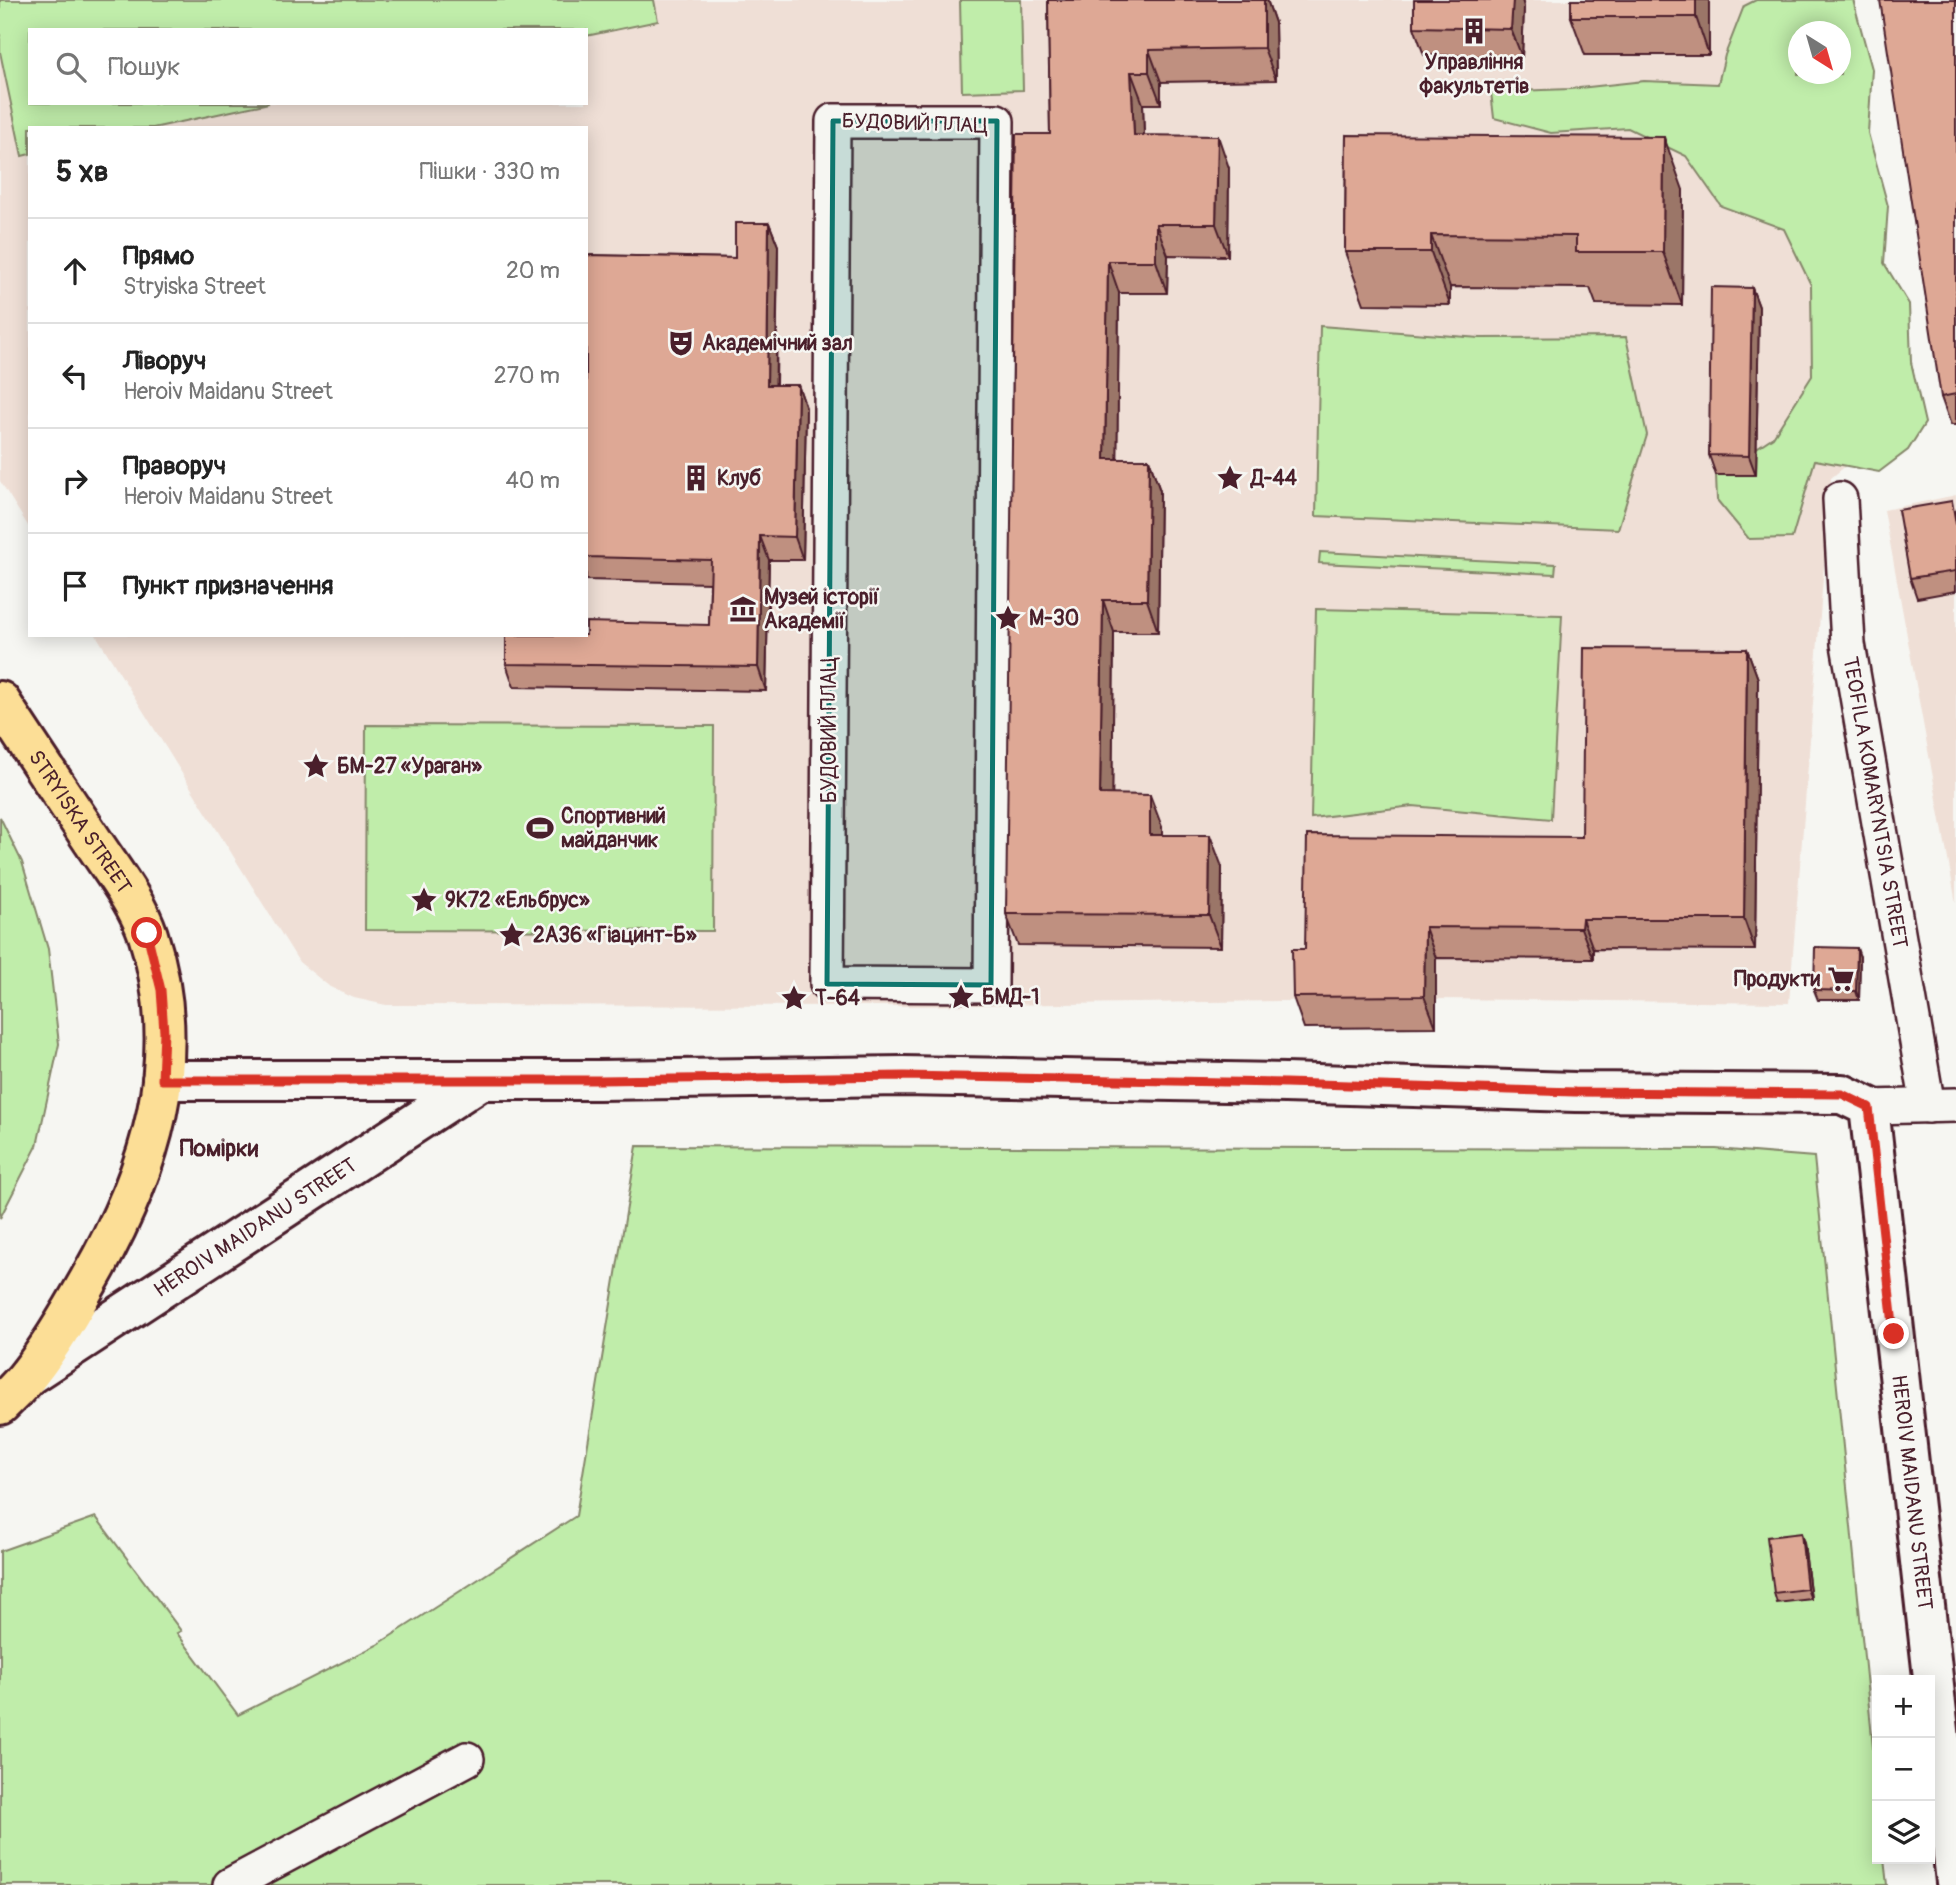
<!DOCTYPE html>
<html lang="uk">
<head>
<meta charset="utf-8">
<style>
  :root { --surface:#fff; --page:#f6f6f6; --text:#222; --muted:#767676; --line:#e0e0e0 }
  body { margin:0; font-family:Pangolin,sans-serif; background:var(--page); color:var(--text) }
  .controls { position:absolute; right:21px; bottom:21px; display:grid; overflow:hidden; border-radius:0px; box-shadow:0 4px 18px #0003 }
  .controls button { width:63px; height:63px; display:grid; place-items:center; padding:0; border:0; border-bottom:2px solid var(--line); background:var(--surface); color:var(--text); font:35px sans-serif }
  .compass { position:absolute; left:1788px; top:21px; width:63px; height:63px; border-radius:50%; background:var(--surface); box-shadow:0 4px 18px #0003; rotate:143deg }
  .stop { position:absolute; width:21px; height:21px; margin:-16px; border:5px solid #d93025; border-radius:50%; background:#fff }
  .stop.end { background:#d93025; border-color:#fff; box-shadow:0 2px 7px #0008 }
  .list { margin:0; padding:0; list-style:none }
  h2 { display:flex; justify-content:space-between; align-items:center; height:91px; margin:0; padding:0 28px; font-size:30px }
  h2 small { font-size:23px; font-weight:400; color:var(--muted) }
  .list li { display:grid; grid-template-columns:46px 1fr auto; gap:21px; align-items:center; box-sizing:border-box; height:105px; padding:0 28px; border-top:2px solid var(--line) }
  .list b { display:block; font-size:26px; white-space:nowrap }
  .list p { margin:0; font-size:23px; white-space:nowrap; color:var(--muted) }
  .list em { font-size:23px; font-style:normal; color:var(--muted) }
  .icon { flex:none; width:38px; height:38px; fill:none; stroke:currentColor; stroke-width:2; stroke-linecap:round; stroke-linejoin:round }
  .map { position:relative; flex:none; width:1956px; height:1885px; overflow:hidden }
  .search { position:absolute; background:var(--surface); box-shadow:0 4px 18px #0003; left:28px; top:28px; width:560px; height:77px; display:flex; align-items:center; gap:18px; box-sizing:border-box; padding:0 24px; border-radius:0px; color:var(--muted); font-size:26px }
  .panel { position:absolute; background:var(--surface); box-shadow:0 4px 18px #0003; left:28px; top:126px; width:560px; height:511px; border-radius:0px }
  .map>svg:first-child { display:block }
  .built { fill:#efdfd6; fill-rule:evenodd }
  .green { fill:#c0edaa; stroke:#85866a; stroke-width:2; fill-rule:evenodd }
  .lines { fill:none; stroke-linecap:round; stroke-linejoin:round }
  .street-casing { stroke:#4a1f2b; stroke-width:38 }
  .secondary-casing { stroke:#4a1f2b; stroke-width:44 }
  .primary-casing { stroke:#4a1f2b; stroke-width:44 }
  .street { stroke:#f6f6f2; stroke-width:33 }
  .secondary { stroke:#f6f6f2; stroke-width:38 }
  .primary { stroke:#fcde96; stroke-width:38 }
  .wall { fill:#bf9080; stroke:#4a1f2b; stroke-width:2 }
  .shaded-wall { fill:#9b7668; stroke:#4a1f2b; stroke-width:2 }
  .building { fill:#dea895; stroke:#4a1f2b; stroke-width:2 }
  .route { stroke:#d93025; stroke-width:9 }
  .marked { fill:#0f766e; fill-opacity:0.2; stroke:#0f766e; stroke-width:5; stroke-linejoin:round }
  .labels { text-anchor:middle; stroke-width:5; stroke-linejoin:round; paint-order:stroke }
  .poi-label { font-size:21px; font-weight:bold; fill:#4a1f2b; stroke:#f6f6f2; text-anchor:start }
  .street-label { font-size:21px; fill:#4a1f2b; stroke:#f6f6f2 }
  .neighbourhood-label { font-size:23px; font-weight:bold; fill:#4a1f2b; stroke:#f6f6f2 }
</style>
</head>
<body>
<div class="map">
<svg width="1956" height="1885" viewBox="0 0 1956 1885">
  <rect width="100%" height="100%" fill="#f6f6f2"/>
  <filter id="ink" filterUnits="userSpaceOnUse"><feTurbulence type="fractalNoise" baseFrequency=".0143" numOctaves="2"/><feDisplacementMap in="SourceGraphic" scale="14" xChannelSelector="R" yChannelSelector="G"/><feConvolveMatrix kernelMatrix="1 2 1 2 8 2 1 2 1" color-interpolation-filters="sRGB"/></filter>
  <g filter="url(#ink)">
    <g class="built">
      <path d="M0 0H1785L1853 460 1831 478 1789 1003 1436 999 905 1006 386 1005 354 998 330 987 299 962 96 635H586V128H30V529L0 481ZM30 30H586V103H30Z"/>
      <polygon points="1956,495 1956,903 1884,510"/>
    </g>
    <g class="green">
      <polygon points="0,0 654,0 658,21 586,36 586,30 30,30 30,103 269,103 153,128 30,128 30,154 22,156 0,52"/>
      <polygon points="960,0 1021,0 1023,90 962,92"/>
      <path d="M1756 0H1853L1872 69 1868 133 1888 206 1884 263 1909 304 1911 362 1925 423 1908 450 1879 472 1815 460 1792 538 1749 539 1717 500 1716 475 1773 437 1812 376 1811 285 1784 229 1721 206 1686 156 1628 128 1551 133 1494 118 1491 92 1570 89 1644 81 1718 84 1725 55 1744 6ZM1798 32H1840V74H1798Z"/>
      <polygon points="1320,326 1480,338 1626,337 1647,435 1618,529 1316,516"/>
      <polygon points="1320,552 1556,564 1555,574 1319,563"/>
      <polygon points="1316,609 1562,615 1551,819 1413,806 1311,818"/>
      <polygon points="366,725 714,726 713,931 365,930"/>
      <polygon points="0,817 22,862 48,949 59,1044 37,1146 0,1218"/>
      <polygon points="637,1146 1716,1149 1814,1157 1877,1787 1877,1859 1884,1859 1887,1885 0,1885 0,1551 96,1517 181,1631 177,1633 238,1715 377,1645 576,1516"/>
    </g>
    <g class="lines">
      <g class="street-casing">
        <g id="street">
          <polygon points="833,121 997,121 991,985 827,984"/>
          <path id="s1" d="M1840 499 1848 644 1928 1106"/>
          <polyline points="1869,1107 1956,1105"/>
          <polyline points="230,1885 467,1759"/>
        </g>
      </g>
      <g class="secondary-casing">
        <g id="secondary">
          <path id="s2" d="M162 1080H599L903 1076 1285 1083 1575 1092 1842 1094 1869 1107 1956 1882"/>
          <path id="s3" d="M29 1375 481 1080"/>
        </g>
      </g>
      <g class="primary-casing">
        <g id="primary">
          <path id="s4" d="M0 701C31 749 63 796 94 843 113 872 137 902 148 935 188 1058 151 1172 89 1280 71 1312 52 1345 29 1374 21 1385 10 1395 0 1405"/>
        </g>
      </g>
      <use href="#street" class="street"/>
      <use href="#secondary" class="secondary"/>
      <use href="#primary" class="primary"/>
    </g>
    <g class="wall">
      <polygon points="1048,0 1267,0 1275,23 1276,80 1161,82 1161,104 1143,104 1144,136 1229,168 1228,256 1168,255 1167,293 1119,293 1117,459 1149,459 1160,491 1158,632 1114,632 1112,794 1162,827 1162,835 1222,867 1221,947 1018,945 1006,914 1050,134"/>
      <polygon points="1414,0 1522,0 1524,7 1522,57 1424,55 1414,27"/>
      <polygon points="1709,0 1709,55 1585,55 1571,17"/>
      <polygon points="1956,0 1956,425 1951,425 1941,397"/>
      <polygon points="1346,135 1683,190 1682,305 1596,304 1590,288 1450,287 1450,305 1364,304 1345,252"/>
      <polygon points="769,223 778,246 776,385 798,385 806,408 803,560 769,560 766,691 514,687 506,664 709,625 710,583 586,580 586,255 735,258"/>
      <polygon points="1752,288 1759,307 1756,475 1716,475 1709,455"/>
      <polygon points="1956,511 1956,591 1917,598 1910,578"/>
      <polygon points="1747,649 1758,679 1755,950 1593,949 1593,959 1436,958 1436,1027 1304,1028 1293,997 1305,949 1582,837"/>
      <polygon points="1860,957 1859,1000 1818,1000 1814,990"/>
      <polygon points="1804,1543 1811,1599 1777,1603 1774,1593"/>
    </g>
    <g class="shaded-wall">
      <polygon points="1264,0 1267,0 1275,23 1276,80 1264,48"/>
      <polygon points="1512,0 1522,0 1524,7 1522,57 1511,29"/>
      <polygon points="1696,0 1709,0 1709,55 1696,17"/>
      <polygon points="1149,50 1161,82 1161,104 1149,72"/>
      <polygon points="1131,72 1143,104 1145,167 1134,135"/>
      <polygon points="1218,136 1229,168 1228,256 1216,224"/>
      <polygon points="1664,137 1683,190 1682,305 1663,252"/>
      <polygon points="769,223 778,246 775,408 767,385"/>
      <polygon points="1156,224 1168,255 1167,293 1156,261"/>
      <polygon points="1431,235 1450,287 1450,305 1431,252"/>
      <polygon points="1108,261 1119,293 1117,491 1105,459"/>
      <polygon points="1752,288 1759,307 1756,475 1749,456"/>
      <polygon points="798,385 806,408 803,560 795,537"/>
      <polygon points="1149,459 1160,491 1158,632 1147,600"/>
      <polygon points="760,536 769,560 766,691 758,667"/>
      <polygon points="1103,600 1114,632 1112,826 1100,794"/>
      <polygon points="1747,649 1758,679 1755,950 1744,919"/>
      <polygon points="1150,795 1162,827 1162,867 1150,835"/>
      <polygon points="1210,835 1222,867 1221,947 1209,915"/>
      <polygon points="1582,919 1593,949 1593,959 1581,928"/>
      <polygon points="1425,927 1436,958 1436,1027 1424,996"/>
      <polygon points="1857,948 1860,957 1859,1000 1856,991"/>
      <polygon points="1801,1533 1804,1543 1811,1599 1807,1589"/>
    </g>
    <g class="building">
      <polygon points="1048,0 1264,0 1264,48 1149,50 1149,72 1131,72 1134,135 1218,136 1216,224 1156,224 1156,261 1108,261 1105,459 1149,459 1147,600 1103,600 1100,794 1150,795 1150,835 1210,835 1209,915 1006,914 1016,134 1050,134"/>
      <polygon points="1414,0 1513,0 1511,29 1414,27"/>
      <rect x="1571" y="0" width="125" height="17"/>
      <polygon points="1880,0 1956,0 1956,394 1941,397"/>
      <polygon points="1346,135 1664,137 1663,252 1576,252 1576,236 1431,235 1431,252 1345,252"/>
      <polygon points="735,223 769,223 767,385 798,385 795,537 760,536 758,667 506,664 506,635 586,635 586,622 709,625 711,560 586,557 586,255 735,258"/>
      <polygon points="1711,287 1752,288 1749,456 1709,455"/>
      <polygon points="1952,501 1956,524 1956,571 1910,578 1898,510"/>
      <polygon points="1584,648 1747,649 1744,919 1582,919 1581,928 1425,927 1424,996 1293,997 1292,949 1305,949 1307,835 1582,837"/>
      <polygon points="1815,947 1857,948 1856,991 1814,990"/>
      <polygon points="1801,1533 1807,1589 1774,1593 1767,1537"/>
    </g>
  </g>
  <g class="lines" filter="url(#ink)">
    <polyline class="route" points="147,933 161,990 164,1032 162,1080 599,1080 904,1076 1285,1083 1575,1092 1842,1094 1869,1107 1894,1334"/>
  </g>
  <path class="marked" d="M833 121H997L991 985 827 984Z"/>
  <defs>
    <g id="building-bare" transform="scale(2.1)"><path d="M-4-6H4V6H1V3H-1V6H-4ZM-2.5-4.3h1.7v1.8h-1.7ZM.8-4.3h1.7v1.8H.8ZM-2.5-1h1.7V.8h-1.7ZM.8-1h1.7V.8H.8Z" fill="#4a1f2b" stroke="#f6f6f2" stroke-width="2.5" paint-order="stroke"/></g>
    <g id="theatre-bare" transform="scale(2.1)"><path d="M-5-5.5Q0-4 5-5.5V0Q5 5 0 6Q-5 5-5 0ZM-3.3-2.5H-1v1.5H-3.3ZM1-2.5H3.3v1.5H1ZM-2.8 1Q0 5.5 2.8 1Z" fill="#4a1f2b" stroke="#f6f6f2" stroke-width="2.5" paint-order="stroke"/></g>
    <g id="sight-bare" transform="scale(2.1)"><path d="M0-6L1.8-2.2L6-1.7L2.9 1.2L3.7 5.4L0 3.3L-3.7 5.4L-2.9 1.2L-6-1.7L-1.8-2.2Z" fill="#4a1f2b" stroke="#f6f6f2" stroke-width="2.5" paint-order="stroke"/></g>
    <g id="museum-bare" transform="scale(2.1)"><path d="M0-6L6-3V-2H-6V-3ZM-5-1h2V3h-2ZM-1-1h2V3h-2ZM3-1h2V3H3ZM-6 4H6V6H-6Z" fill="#4a1f2b" stroke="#f6f6f2" stroke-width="2.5" paint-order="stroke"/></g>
    <g id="stadium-bare" transform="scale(2.1)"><path d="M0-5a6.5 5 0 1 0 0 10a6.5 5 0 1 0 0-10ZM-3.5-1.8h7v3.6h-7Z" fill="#4a1f2b" stroke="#f6f6f2" stroke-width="2.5" paint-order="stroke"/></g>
    <g id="supermarket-bare" transform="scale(2.1)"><path d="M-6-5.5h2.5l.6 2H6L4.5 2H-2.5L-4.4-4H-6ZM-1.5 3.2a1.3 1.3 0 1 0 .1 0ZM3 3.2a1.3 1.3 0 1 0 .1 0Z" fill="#4a1f2b" stroke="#f6f6f2" stroke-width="2.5" paint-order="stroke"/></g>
  </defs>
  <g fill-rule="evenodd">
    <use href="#building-bare" x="1474" y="31"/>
    <use href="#theatre-bare" x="681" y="343"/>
    <use href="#building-bare" x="696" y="478"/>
    <use href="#sight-bare" x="1230" y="478"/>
    <use href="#museum-bare" x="743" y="609"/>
    <use href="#sight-bare" x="1008" y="618"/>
    <use href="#sight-bare" x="316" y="766"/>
    <use href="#stadium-bare" x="540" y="828"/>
    <use href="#sight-bare" x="424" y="900"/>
    <use href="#sight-bare" x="512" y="935"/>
    <use href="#supermarket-bare" x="1841" y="979"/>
    <use href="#sight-bare" x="961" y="997"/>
    <use href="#sight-bare" x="794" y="998"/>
  </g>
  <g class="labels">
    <g class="poi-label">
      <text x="1474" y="69" text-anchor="middle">Управління<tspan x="1474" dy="24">факультетів</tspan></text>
      <text x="702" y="350">Академічний зал</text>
      <text x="717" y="485">Клуб</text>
      <text x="1251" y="485">Д-44</text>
      <text x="764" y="604">Музей історії<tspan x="764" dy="24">Академії</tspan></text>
      <text x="1029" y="625">М-30</text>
      <text x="337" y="773">БМ-27 «Ураган»</text>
      <text x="561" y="823">Спортивний<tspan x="561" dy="24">майданчик</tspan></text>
      <text x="445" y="907">9К72 «Ельбрус»</text>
      <text x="533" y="942">2А36 «Гіацинт-Б»</text>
      <text x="1820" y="986" text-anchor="end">Продукти</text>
      <text x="982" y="1004">БМД-1</text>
      <text x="815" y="1005">Т-64</text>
    </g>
    <g class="street-label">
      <text transform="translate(915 123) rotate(2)" y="7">БУДОВИЙ ПЛАЦ</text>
      <text transform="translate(829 730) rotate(-90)" y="7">БУДОВИЙ ПЛАЦ</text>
      <text dy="7" stroke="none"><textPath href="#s1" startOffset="306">TEOFILA KOMARYNTSIA STREET</textPath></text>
      <text dy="7" stroke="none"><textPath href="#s4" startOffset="145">STRYISKA STREET</textPath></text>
      <text dy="7" stroke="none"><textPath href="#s3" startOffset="270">HEROIV MAIDANU STREET</textPath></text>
      <text dy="7" stroke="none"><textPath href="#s2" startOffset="2098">HEROIV MAIDANU STREET</textPath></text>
    </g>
    <g class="neighbourhood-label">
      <text x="219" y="1156">Помірки</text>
    </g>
  </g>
</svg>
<div class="controls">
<button>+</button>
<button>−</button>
<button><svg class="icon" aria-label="layers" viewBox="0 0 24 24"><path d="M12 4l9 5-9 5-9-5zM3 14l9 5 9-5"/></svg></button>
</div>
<svg class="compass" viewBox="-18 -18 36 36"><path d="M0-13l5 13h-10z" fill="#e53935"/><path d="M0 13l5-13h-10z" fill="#767676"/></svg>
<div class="stop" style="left:147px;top:933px"></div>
<div class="stop end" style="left:1894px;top:1334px"></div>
<div class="search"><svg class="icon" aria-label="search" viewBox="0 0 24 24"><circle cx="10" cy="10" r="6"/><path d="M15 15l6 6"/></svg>Пошук</div>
<section class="panel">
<h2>5 хв<small>Пішки · 330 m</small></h2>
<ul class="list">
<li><svg class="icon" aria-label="ahead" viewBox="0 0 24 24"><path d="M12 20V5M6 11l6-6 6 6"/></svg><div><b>Прямо</b><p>Stryiska Street</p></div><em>20 m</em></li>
<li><svg class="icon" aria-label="left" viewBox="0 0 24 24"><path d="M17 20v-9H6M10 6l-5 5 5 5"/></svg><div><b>Ліворуч</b><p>Heroiv Maidanu Street</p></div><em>270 m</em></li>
<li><svg class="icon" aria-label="right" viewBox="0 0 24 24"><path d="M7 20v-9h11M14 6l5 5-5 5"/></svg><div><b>Праворуч</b><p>Heroiv Maidanu Street</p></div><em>40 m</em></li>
<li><svg class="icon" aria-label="arrive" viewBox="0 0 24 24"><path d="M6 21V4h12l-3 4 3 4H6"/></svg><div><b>Пункт призначення</b></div></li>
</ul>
</section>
</div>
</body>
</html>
